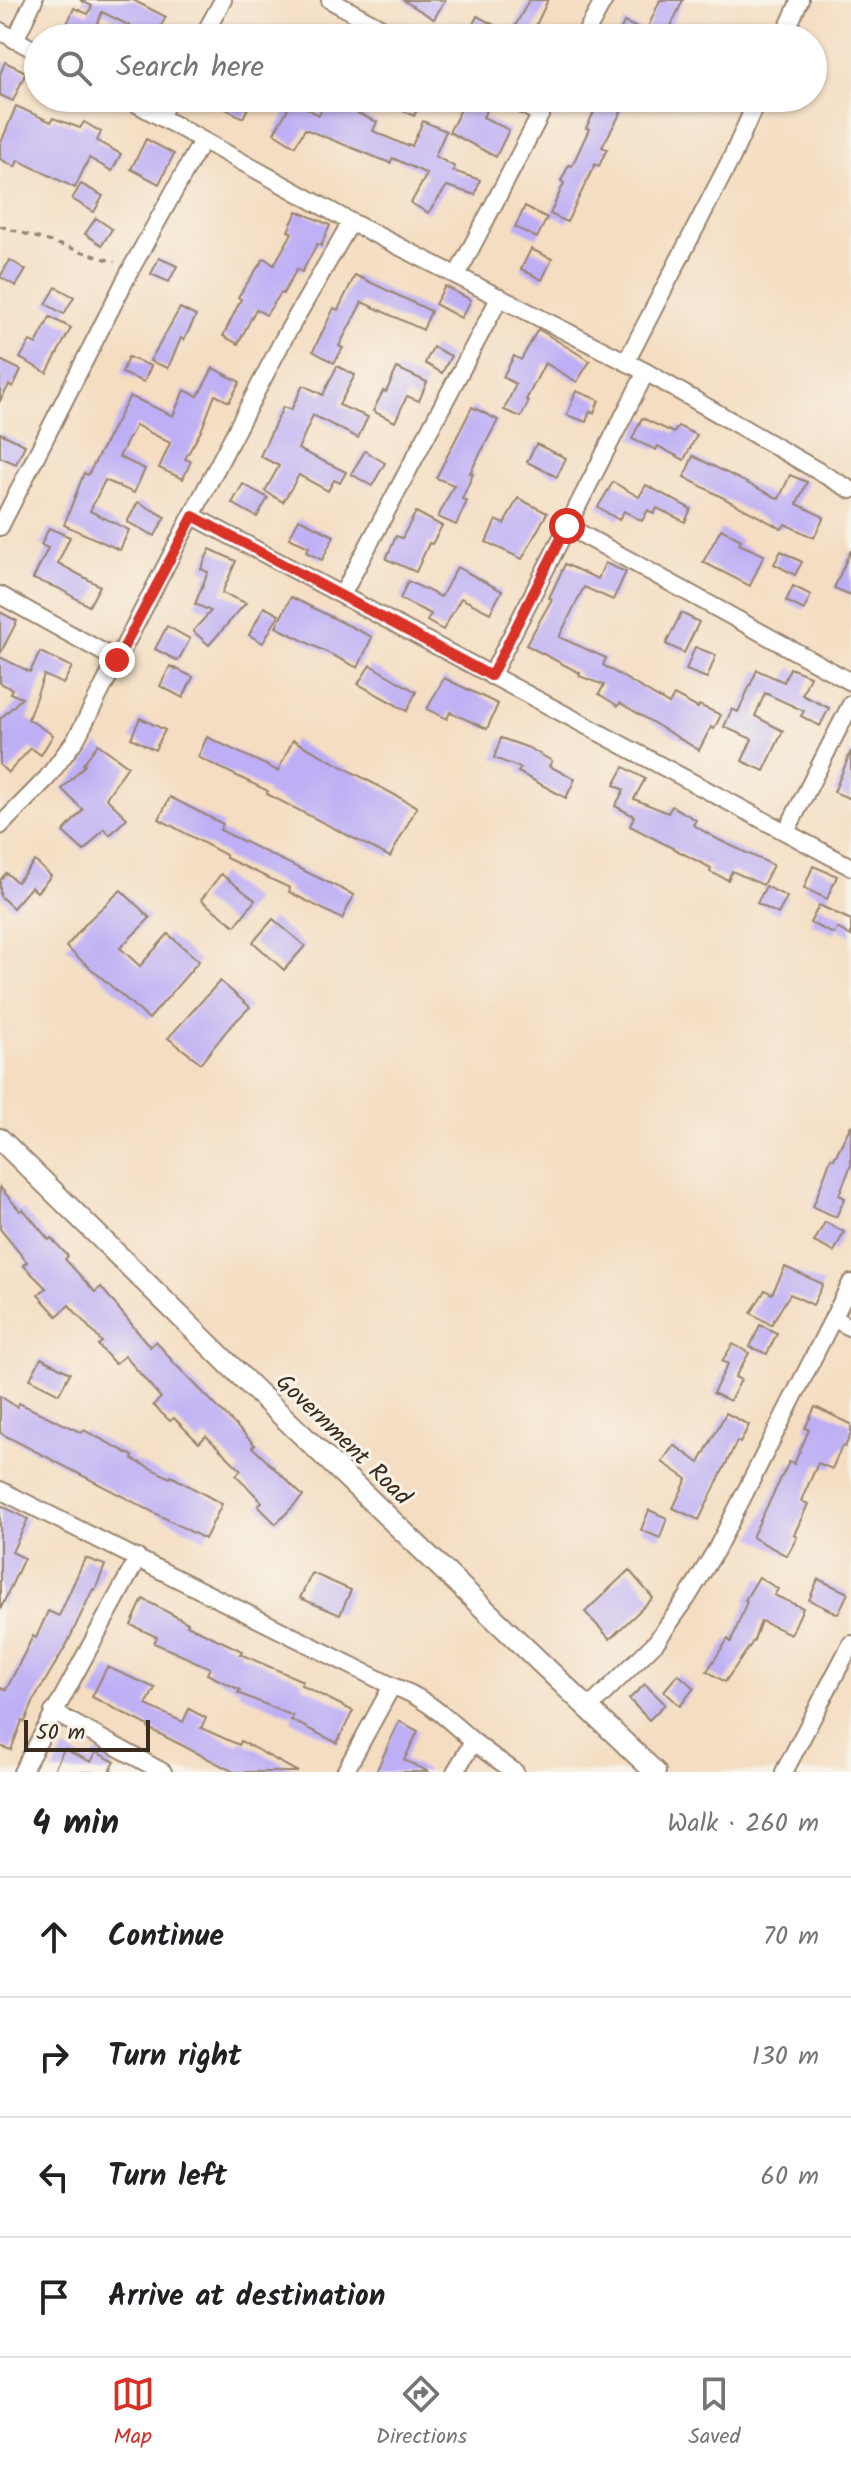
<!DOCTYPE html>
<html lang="en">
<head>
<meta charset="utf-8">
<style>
  :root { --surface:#fff; --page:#f6f6f6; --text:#202124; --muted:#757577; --line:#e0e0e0; --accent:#d93025 }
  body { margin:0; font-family:Kalam,sans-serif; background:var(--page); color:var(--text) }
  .scale { position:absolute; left:24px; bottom:20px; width:126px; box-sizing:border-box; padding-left:8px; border:4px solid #3b2a1e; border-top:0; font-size:22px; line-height:28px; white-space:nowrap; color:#3b2a1e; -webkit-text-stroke:6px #f7f3e8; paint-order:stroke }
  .stop { position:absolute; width:24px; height:24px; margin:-18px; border:6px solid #d93025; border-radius:50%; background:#fff }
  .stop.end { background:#d93025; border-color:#fff; box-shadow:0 2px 8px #0008 }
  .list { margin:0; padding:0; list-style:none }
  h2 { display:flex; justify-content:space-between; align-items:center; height:104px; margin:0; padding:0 32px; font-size:34px }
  h2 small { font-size:26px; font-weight:400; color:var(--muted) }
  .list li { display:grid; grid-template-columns:52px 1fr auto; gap:24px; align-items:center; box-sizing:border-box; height:120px; padding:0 32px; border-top:2px solid var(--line) }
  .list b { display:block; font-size:30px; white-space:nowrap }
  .list em { font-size:26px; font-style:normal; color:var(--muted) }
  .icon { flex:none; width:44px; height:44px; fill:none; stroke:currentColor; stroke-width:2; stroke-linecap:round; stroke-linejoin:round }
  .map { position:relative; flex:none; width:851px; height:1772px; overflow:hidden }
  .search { position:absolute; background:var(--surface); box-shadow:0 2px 6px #0004; left:24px; right:24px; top:24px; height:88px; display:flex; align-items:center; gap:20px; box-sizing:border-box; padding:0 28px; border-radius:44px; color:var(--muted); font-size:30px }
  .sheet { height:584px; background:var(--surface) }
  nav { display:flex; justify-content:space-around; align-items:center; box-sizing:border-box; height:112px; border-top:2px solid var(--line); background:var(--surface); font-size:22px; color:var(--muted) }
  nav a { display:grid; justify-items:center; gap:4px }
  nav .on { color:var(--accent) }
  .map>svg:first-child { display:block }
  .building { fill:#beaef5 }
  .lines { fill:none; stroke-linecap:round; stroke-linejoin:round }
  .minor-casing { stroke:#988470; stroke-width:20 }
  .tertiary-casing { stroke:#988470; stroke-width:24 }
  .path { stroke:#988470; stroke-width:3; stroke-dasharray:6 6; stroke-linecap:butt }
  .minor { stroke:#fff; stroke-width:16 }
  .tertiary { stroke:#fff; stroke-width:20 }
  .route { stroke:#d93025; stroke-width:10 }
  .labels { text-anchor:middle; stroke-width:6; stroke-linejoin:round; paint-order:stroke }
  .street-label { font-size:24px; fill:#3b2a1e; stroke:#f7f3e8 }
</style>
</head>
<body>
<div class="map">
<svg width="851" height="1772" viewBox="0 0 851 1772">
  <rect width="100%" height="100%" fill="#f7f3e8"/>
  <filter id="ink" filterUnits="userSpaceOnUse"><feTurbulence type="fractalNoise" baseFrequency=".0125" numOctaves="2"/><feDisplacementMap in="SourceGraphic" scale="16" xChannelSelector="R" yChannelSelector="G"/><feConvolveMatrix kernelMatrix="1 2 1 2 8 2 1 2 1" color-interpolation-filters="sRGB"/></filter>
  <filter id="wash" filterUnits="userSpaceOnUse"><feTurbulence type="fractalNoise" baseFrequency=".006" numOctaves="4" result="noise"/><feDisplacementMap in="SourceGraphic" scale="32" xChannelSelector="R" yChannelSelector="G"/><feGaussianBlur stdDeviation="1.8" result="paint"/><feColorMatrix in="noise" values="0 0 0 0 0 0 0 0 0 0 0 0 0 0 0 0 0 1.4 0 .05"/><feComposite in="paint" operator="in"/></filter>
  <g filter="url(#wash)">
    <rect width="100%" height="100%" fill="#f4ddc1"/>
    <g id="blocks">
      <g class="building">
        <polygon points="80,0 133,0 166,17 154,38 102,12 92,38 82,38 64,31 74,8 88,14 92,6"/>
        <polygon points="403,0 445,0 434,19"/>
        <polygon points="529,0 548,0 530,38 523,38 512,32"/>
        <polygon points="660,0 683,0 667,35 648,27"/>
        <polygon points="477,16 496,26 490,38 466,38"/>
        <polygon points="624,22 660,38 617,38"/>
        <polygon points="5,62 26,72 13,101 0,95 0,74"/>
        <polygon points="228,98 253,98 243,118 224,108"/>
        <polygon points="326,98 361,98 355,112 377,122 373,131 407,146 408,144 412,146 423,121 446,131 435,156 455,167 453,171 480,180 475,195 447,186 428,213 411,203 427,174 393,158 390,163 305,129 295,146 274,133 293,100 319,115"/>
        <polygon points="377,98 423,98 414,116"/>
        <polygon points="467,98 474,98 489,106 483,117 509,130 496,157 449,132"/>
        <polygon points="607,98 629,98 602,147 607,149 599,166 595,164 567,222 550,214 564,183 561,181 569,165 572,166 589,129 586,128 597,106 603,109"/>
        <polygon points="16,106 51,122 53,118 80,128 84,122 101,132 97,141 121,154 112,171 89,158 75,188 18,160 15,167 0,159 0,145"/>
        <polygon points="146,139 174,154 159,184 131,169"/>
        <polygon points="81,184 103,196 94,212 72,199"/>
        <polygon points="525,206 547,218 537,238 515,227"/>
        <polygon points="297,211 330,225 321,246 317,244 302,272 297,269 283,294 281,293 266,315 256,309 238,344 223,336 241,299 238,297 264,258 274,265 292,233 288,231"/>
        <polygon points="96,218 112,229 102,245 85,234"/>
        <polygon points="531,249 552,259 542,280 521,269"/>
        <polygon points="159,258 177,266 169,282 151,274"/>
        <polygon points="10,260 26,270 16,286 0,277"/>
        <polygon points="355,275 431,311 423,330 362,302 339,346 343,348 334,363 313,351 334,308 338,310"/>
        <polygon points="445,286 471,300 461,318 435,304"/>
        <polygon points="56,287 74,297 64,314 46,304"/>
        <polygon points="180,308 196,316 184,340 181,338 168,368 150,361"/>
        <polygon points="50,317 71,328 47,373 20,358 30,341 36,344"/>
        <polygon points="538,329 590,361 577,382 545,363 526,400 529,401 521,417 504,410 516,384 503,377 514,356 521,360"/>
        <polygon points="433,347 451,356 442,373 425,363"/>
        <polygon points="128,357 151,366 144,382 122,373"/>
        <polygon points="0,360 21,370 13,387 9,385 0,401"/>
        <polygon points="337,366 355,375 339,405 368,417 358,438 313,415 298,449 346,472 340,483 334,480 328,491 299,475 283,502 265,491 279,466 260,456 283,407 291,410 303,385 323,395"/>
        <polygon points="213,368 240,382 229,402 215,395 201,431 185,459 191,461 183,479 159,468 170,443 136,425 119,457 145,469 134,493 105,480 90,511 129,530 120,550 64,525 84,473 88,475 130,396 173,416 184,390 198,396"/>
        <polygon points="397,368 427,382 419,401 407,396 395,422 373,411 383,391 386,392"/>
        <polygon points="576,391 599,400 594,413 590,411 586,422 567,415"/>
        <polygon points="472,407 498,420 470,473 473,474 462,499 467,501 456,525 438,517 454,485 436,478"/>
        <polygon points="642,418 674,433 678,426 697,435 684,460 658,446 656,450 632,439"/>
        <polygon points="0,433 25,445 16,464 0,457"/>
        <polygon points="536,444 566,458 557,477 527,462"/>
        <polygon points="365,451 385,463 372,486 351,474"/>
        <polygon points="693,456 779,499 790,475 807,482 797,504 824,517 814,538 785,524 782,529 684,477"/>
        <polygon points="613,482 639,497 646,485 691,509 685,522 657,508 654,514 648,510 642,521 624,511 619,520 598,507"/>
        <polygon points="243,484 268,498 257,517 232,503"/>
        <polygon points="518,498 547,513 522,559 486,542 496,520 504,524"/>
        <polygon points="138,502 165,517 155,536 127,522"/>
        <polygon points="416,512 442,526 432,544 429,543 416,572 386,559 396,536 402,538"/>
        <polygon points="299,519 334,536 322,560 306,552 309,547 289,538"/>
        <polygon points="49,528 70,537 58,563 100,586 89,606 58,588 33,579 48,548 41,545"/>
        <polygon points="721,529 741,540 739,544 764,555 750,586 703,562"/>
        <polygon points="210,549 236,561 222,593 246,603 209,645 193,631 211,611 195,604 208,572 201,569"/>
        <polygon points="851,550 851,595 834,588"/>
        <polygon points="781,551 802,562 795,575 774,564"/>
        <polygon points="605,563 626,572 613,600 584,587 559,637 606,658 603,665 669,704 674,695 698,708 699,705 721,715 714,729 711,727 699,750 620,703 618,706 599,694 604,685 579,676 580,673 526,645 552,599 549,598 565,564 598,579"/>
        <polygon points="457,567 502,591 490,613 461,598 443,630 427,621 431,614 400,599 408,581 441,597"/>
        <polygon points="793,586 811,595 804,610 786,601"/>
        <polygon points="291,597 372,637 358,668 276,627"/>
        <polygon points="264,607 279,615 263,643 249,635"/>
        <polygon points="0,612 17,621 0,654"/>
        <polygon points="681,613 699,622 684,653 666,644"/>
        <polygon points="167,626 190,639 178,661 155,649"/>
        <polygon points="695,647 716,655 707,678 686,670"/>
        <polygon points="40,652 72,667 63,684 44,675 28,719 53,735 41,755 31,748 8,773 0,765 0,719 22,698 10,693 12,689 0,683 0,657 30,672"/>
        <polygon points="370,665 416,692 407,711 358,684"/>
        <polygon points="170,666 193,677 183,698 160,686"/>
        <polygon points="790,668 810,676 802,695 829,708 820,726 801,716 804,711 765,693 755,716 783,731 764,771 742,761 752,739 724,727 732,709 738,712 757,670 784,682"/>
        <polygon points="444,678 498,704 487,729 450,712 447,719 427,709"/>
        <polygon points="140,718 165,730 155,750 131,738"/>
        <polygon points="207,737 278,771 293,740 417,807 390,857 267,794 268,791 198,757"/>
        <polygon points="501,738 529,748 552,761 549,766 575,779 566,798 518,772 521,768 494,758"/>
        <polygon points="98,744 128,766 106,798 127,818 110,835 104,829 84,851 63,832 83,810 62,789 85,765 83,764"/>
        <polygon points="851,751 851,799 834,792"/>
        <polygon points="624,767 645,779 634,799 668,813 672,806 696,820 693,825 719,840 773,865 763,885 732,871 728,880 710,872 711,868 630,826 634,816 615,806 624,790 614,785"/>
        <polygon points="170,797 223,824 220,830 354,895 342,919 289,892 290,888 226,858 226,855 159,819"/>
        <polygon points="35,861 51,876 37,892 31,887 13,908 0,896 0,880 6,873 17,882"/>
        <polygon points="813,866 837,876 827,899 804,888"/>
        <polygon points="221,874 255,900 235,926 201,900"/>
        <polygon points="766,886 787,897 778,914 757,903"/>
        <polygon points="121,890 150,918 120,948 140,966 168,934 199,961 149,1019 66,947 88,921"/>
        <polygon points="819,905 851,920 851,936 837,928 834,934 810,923"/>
        <polygon points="273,919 305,946 284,970 253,942"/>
        <polygon points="220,981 250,1007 228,1029 201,1063 168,1038"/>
        <polygon points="851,1125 851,1165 839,1195 845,1198 836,1217 813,1207 831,1158 834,1159"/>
        <polygon points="0,1187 20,1211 23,1209 49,1240 51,1238 68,1256 65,1259 95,1292 101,1287 150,1347 156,1341 173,1362 255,1445 252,1447 303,1496 276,1524 258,1506 262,1502 236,1475 241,1470 206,1436 199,1443 174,1418 170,1421 153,1405 161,1398 125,1356 115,1364 98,1345 102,1342 69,1305 57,1316 38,1295 46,1288 23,1265 27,1262 0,1229"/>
        <polygon points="825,1222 844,1232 834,1252 814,1242"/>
        <polygon points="785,1267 823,1284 813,1305 790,1294 771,1325 751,1313 765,1290 772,1294"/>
        <polygon points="760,1325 777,1333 767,1354 750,1347"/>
        <polygon points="733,1344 749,1353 735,1377 741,1380 730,1401 713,1393 728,1364 722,1361"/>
        <polygon points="41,1358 70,1373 59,1394 30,1379"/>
        <polygon points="0,1396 17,1407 19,1403 82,1433 84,1430 133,1456 132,1459 170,1478 171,1476 222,1504 205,1539 0,1433"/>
        <polygon points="815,1407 851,1424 851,1434 845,1447 842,1446 832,1469 818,1463 801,1501 808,1504 794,1535 797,1537 787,1556 752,1537 789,1462 794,1464 809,1430 805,1428"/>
        <polygon points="726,1413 749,1425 740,1443 737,1441 699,1520 673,1508 687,1479 662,1462 674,1445 699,1463"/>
        <polygon points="0,1505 28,1519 12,1552 24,1558 0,1610"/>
        <polygon points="649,1510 667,1518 660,1538 641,1530"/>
        <polygon points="85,1558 105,1565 95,1590 93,1589 67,1644 35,1698 25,1722 22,1721 11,1750 0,1746 0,1688 6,1690 33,1636 36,1638 48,1611 59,1616"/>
        <polygon points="629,1570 653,1598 610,1639 585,1612"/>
        <polygon points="312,1573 351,1590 340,1615 300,1598"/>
        <polygon points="759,1577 778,1589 774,1595 803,1608 791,1634 761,1621 754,1640 725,1682 707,1671 728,1639 731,1642 747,1601 745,1600"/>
        <polygon points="818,1579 848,1593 838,1614 809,1600"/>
        <polygon points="143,1599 188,1623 187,1625 242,1651 240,1654 303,1681 301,1685 353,1711 337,1743 291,1720 293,1716 238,1693 240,1690 207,1674 210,1668 154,1643 157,1637 131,1625"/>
        <polygon points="107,1667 155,1688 146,1705 183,1722 189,1709 206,1718 201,1728 239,1745 241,1741 298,1772 234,1772 148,1728 149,1726 92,1697"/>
        <polygon points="678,1674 694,1688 680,1706 664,1691"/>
        <polygon points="645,1684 665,1704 649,1720 629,1699"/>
        <polygon points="399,1721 418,1731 404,1760 429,1772 376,1772"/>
        <polygon points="64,1749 91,1762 96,1752 115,1762 110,1770 114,1772 53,1772"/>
      </g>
    </g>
  </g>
  <g filter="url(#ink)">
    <use href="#blocks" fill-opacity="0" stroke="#988470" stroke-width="2"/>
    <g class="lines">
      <g class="minor-casing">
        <g id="minor">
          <polyline points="330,0 400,38"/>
          <polyline points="0,31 38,52"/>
          <polyline points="202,38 223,0"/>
          <polyline points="583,38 604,0"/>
          <polyline points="783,38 800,0"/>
          <polyline points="15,40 34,0"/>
          <polyline points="126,98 351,222 646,372 851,490"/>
          <polyline points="510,98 540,114"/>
          <polyline points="160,116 170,98"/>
          <polyline points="457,275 549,98"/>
          <polyline points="626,362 732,157 758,98"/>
          <polyline points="193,516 851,867"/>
          <polyline points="567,526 851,682"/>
          <polyline points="0,527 132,267 202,141"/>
          <polyline points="0,595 117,660"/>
          <polyline points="342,595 500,297"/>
          <polyline points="491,676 646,372"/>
          <polyline points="0,826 47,778 76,739 284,338 351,222"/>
          <polyline points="786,832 851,704"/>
          <polyline points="833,1318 851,1328"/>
          <path d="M0 1490 392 1686C426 1697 448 1720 474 1742 487 1753 501 1762 515 1772"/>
          <polyline points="589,1708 656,1642 687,1598 716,1550 851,1283"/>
          <polyline points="53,1712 163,1772"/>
          <polyline points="22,1772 138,1558"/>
          <polyline points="345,1772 392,1686"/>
          <polyline points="455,1772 473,1742"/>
          <polyline points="784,1772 851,1644"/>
        </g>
      </g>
      <g class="tertiary-casing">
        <polyline id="tertiary" points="0,1139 253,1388 655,1772"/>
      </g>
      <polyline class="path" points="0,226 115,262"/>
      <use href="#minor" class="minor"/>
      <use href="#tertiary" class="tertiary"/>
    </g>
  </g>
  <g class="lines" filter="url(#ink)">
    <polyline class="route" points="117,660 193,516 491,676 567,526"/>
  </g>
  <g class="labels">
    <g class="street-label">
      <text transform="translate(344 1439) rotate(44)" y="8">Government Road</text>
    </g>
  </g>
</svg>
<div class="scale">50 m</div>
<div class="stop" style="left:567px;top:526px"></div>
<div class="stop end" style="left:117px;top:660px"></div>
<div class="search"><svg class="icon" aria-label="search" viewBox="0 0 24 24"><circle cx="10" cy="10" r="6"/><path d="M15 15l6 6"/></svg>Search here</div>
</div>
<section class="sheet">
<h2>4 min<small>Walk · 260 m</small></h2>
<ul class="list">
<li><svg class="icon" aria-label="ahead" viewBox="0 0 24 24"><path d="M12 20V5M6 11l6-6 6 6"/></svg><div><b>Continue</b></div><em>70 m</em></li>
<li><svg class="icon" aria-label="right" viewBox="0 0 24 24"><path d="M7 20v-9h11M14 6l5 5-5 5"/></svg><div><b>Turn right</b></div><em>130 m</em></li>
<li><svg class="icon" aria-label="left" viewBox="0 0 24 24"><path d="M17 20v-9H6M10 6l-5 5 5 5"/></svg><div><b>Turn left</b></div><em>60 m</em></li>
<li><svg class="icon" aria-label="arrive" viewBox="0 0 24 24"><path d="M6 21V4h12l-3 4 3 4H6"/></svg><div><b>Arrive at destination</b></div></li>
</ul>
</section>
<nav>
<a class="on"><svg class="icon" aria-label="map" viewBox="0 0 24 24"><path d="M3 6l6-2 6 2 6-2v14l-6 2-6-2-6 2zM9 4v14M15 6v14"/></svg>Map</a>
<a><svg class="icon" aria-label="directions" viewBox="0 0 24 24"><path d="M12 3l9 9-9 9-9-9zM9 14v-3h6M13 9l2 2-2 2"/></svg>Directions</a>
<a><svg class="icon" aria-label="saved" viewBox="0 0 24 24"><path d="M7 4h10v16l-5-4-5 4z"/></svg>Saved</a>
</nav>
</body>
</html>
